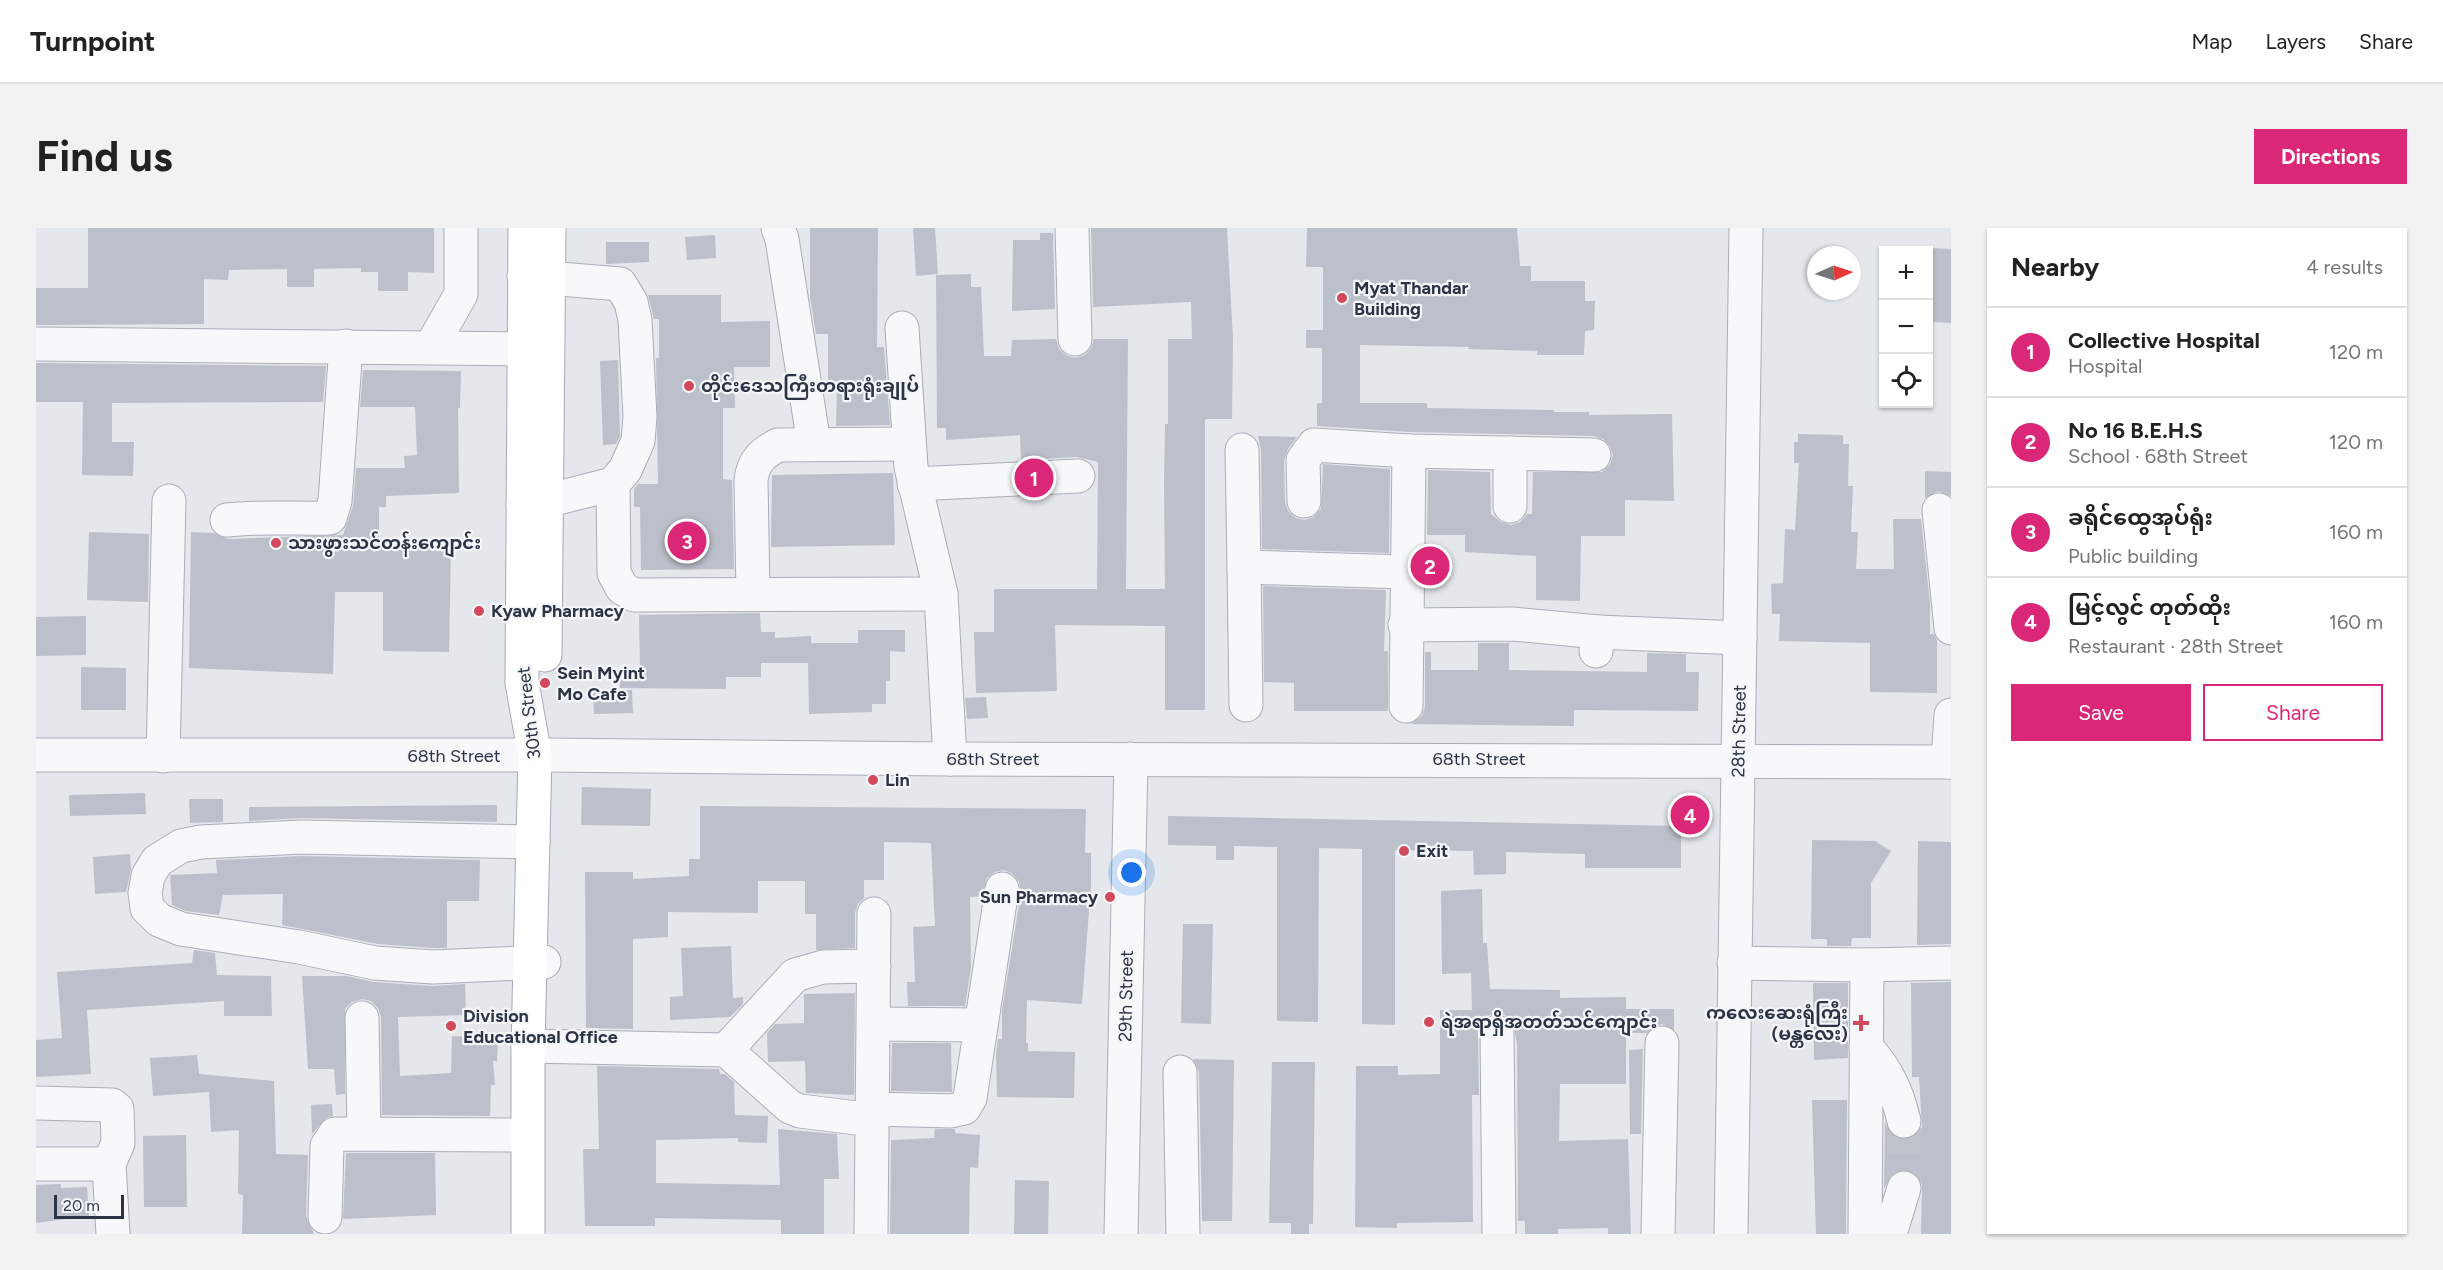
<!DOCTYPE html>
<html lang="en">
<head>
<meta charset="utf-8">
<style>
  :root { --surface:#fff; --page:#f2f2f2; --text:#222; --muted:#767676; --line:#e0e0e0; --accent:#db2777 }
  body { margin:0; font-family:Figtree,"Noto Sans Myanmar",sans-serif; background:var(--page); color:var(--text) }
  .controls { position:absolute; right:18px; top:18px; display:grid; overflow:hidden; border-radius:0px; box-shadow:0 2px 4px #0004 }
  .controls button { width:54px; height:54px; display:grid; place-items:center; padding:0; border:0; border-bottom:2px solid var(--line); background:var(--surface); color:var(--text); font:30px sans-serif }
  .compass { position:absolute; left:1771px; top:18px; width:54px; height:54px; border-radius:50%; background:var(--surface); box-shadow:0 2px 4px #0004; rotate:87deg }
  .scale { position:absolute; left:18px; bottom:15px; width:70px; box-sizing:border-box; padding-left:6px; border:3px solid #2b3445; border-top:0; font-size:16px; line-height:21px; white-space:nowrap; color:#2b3445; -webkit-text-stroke:4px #f4f6f9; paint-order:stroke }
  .you { position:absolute; left:1096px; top:645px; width:21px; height:21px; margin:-15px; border:4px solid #fff; border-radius:50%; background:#1a73e8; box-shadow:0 0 0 9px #1a73e833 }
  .badge { display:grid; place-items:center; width:39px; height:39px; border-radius:50%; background:var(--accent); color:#fff; font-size:20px; font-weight:700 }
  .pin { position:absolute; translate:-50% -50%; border:3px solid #fff; box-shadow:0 2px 6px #0006 }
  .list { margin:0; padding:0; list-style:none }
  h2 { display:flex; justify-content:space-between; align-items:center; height:78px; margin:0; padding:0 24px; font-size:26px }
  h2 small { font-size:20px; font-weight:400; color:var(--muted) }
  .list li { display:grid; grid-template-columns:39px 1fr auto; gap:18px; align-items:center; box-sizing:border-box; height:90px; padding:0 24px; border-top:2px solid var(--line) }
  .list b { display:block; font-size:22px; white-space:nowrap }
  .list p { margin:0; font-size:20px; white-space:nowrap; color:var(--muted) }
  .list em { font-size:20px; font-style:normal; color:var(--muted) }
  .actions { display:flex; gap:12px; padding:18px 24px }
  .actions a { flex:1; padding:14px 0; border:2px solid var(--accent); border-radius:0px; text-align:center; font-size:21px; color:var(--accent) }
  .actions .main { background:var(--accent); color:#fff }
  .icon { flex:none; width:33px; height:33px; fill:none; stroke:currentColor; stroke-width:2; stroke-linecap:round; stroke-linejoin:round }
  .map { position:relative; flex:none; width:1915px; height:1006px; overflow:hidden; border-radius:0px }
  header { display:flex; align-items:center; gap:36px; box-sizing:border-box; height:84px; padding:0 30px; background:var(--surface); border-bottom:2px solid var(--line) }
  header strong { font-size:28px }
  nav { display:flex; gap:33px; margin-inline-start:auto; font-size:21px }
  .intro { display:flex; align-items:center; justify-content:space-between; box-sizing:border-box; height:144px; padding:0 36px }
  h1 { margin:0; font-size:42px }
  .button { padding:15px 27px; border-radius:0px; background:var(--accent); color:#fff; font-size:21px; font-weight:700 }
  main { display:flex; gap:36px; padding:0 36px }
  aside { flex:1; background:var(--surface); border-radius:0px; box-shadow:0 2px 4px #0004 }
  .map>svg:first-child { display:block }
  .building { fill:#bbc0ca }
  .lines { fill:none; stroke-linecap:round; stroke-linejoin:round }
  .minor-tunnel { stroke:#bfc3cb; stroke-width:33; stroke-dasharray:33 16; stroke-linecap:butt }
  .minor-casing { stroke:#a9aeb7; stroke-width:35 }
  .major-casing { stroke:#a3abb8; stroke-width:35 }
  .minor { stroke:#f7f8fa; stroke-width:33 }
  .major { stroke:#fff; stroke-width:33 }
  .poi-dot { fill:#d1495b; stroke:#f4f6f9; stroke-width:2 }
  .labels { text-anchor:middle; stroke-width:4.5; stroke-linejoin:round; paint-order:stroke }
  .poi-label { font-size:18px; font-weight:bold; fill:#2b3445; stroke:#f4f6f9; text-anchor:start }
  .street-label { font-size:18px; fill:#2b3445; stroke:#f4f6f9 }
</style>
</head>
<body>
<header>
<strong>Turnpoint</strong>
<nav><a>Map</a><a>Layers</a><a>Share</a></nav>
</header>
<div class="intro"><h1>Find us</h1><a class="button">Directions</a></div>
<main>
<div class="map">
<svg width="1915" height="1006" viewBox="0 0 1915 1006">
  <rect width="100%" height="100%" fill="#e4e7ec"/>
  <g class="building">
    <polygon points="52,0 398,0 398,45 372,44 372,63 342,63 342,44 325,44 325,40 278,41 278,59 251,59 251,41 193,42 192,52 168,51 168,96 0,97 0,60 52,60"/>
    <polygon points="774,0 842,0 841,119 848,119 854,197 800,198 801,159 792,159 792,106 780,106 774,69"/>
    <polygon points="877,0 899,0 902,46 880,48"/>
    <polygon points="1055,0 1191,0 1197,111 1196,191 1169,191 1169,482 1129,482 1129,398 1019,397 1021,463 940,465 938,404 958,404 958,361 1061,361 1062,234 1041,229 985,232 984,207 910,212 910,200 901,200 900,47 935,46 935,59 945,59 948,128 975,128 976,112 1020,111 1023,121 1030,127 1039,130 1049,127 1055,120 1058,111 1092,111 1090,361 1129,361 1128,254 1129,196 1132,196 1132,111 1156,111 1155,74 1057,79"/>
    <polygon points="1271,0 1481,0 1484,38 1495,38 1495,53 1549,53 1549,73 1559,73 1558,102 1549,103 1548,127 1501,127 1501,123 1432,121 1433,119 1324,117 1324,175 1391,175 1391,180 1518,182 1518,184 1553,184 1553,187 1636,186 1638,273 1589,272 1589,308 1545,308 1544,373 1500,372 1500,328 1429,324 1429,307 1391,307 1392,242 1454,244 1455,286 1465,294 1475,297 1484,294 1491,286 1496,286 1497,244 1566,244 1574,236 1577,227 1574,218 1567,211 1558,208 1374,204 1281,198 1281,175 1286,175 1286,120 1270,120 1270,102 1287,102 1287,39 1270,39"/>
    <polygon points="1004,5 1017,5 1019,81 976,83 977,12 1004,12"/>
    <polygon points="679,7 680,30 651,32 649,9"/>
    <polygon points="570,14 613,14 613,34 570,36"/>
    <polygon points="1893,20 1915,21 1915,95 1893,94"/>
    <polygon points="612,67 685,67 685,94 734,93 734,139 698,139 699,180 687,180 687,251 696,252 698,341 605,342 604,279 598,279 598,261 602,256 622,256 620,130 623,130 623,91 618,91"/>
    <polygon points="582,132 584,208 580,216 567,217 564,133"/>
    <polygon points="0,135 290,138 287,174 76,175 76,214 98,214 97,248 46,247 47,174 0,174"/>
    <polygon points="327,142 425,143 424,180 422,180 423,265 350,268 350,279 343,279 343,318 415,319 413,424 347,423 347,364 299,364 297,446 153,440 155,304 178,305 193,311 307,307 317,278 320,240 369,240 368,228 381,227 379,179 324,179"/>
    <polygon points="1762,206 1807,207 1807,216 1813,216 1812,258 1817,258 1815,304 1822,304 1820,341 1858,341 1857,291 1885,291 1894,376 1894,406 1898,406 1901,412 1901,465 1834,464 1834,415 1743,413 1744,386 1736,386 1735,356 1747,355 1749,301 1759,302 1763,235 1758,235 1758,214 1762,214"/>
    <polygon points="1222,208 1261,209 1252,221 1248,232 1249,274 1252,283 1260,290 1269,292 1277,289 1285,281 1287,236 1354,241 1353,325 1226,321 1225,222"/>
    <polygon points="1889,243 1915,244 1915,268 1902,263 1889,270"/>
    <polygon points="857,245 859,317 735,319 736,247"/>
    <polygon points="53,304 113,306 112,374 51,372"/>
    <polygon points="1227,358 1350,362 1348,423 1352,423 1352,483 1258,483 1258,455 1228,454"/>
    <polygon points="724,385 725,404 739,404 739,410 775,408 775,415 822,415 822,402 869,402 869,424 854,423 854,453 850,453 850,476 836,476 836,484 773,486 772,435 725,435 725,449 690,449 690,461 584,460 584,441 604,441 603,387"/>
    <polygon points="50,388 50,427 0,428 0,389"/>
    <polygon points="1442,415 1473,415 1473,442 1611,444 1611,425 1650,426 1650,444 1663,444 1662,483 1538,482 1538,498 1375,496 1386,488 1389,479 1389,424 1395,424 1395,442 1442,442"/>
    <polygon points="45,439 90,440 90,482 45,482"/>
    <polygon points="557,462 596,462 597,485 558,486"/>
    <polygon points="950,469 952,490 931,491 929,470"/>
    <polygon points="546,559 615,561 614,598 545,597"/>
    <polygon points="109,565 110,586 34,588 33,567"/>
    <polygon points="153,571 187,571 187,594 154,595"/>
    <polygon points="461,577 461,594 266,590 213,593 213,579"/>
    <polygon points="664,578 1050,581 1049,625 1055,625 1055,656 1046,776 991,772 990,815 992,815 992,823 1039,824 1038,870 961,869 960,827 962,811 966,811 966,782 985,664 983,654 977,646 968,642 959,644 951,650 946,668 934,669 935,739 929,778 872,778 871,754 879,754 877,699 899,698 895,615 848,614 848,652 828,652 828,670 822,676 819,685 819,720 780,722 780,686 769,686 769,653 722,653 722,685 632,684 632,709 597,711 597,801 550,800 549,644 597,644 597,651 653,648 653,631 664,631"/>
    <polygon points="1132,588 1645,598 1645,640 1549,640 1549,626 1470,624 1470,646 1438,647 1437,623 1359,622 1359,797 1326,796 1326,621 1283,620 1282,794 1241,793 1241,619 1198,618 1198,632 1180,632 1180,618 1132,617"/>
    <polygon points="1776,612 1839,613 1855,623 1835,655 1835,710 1816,710 1815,718 1791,718 1791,711 1775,711"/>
    <polygon points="1882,613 1915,614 1915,716 1881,717"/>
    <polygon points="94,626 95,641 90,664 59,666 57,629"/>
    <polygon points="266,628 444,632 443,673 411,673 411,720 397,720 342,716 246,697 247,666 187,667 183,687 150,683 136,677 134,647 181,645 180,632"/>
    <polygon points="1446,661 1447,715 1451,715 1454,761 1524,762 1524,770 1590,769 1590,781 1638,781 1638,802 1626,796 1618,798 1611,805 1590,805 1590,856 1524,856 1523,913 1592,911 1595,1006 1572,1006 1572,1000 1522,1001 1522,1006 1489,1006 1489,993 1482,993 1481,816 1477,794 1471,788 1461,785 1451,788 1444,795 1442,804 1443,867 1436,867 1437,994 1361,995 1361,1000 1319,999 1320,838 1362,838 1362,847 1404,846 1404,782 1436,782 1435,745 1406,746 1405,663"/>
    <polygon points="1147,696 1177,696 1175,796 1145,795"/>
    <polygon points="695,718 697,770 707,769 707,776 694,789 634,792 634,769 647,768 645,720"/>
    <polygon points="158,722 179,725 181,747 235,748 236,788 188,788 188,773 51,782 55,846 0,849 0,812 26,810 21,744 156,735"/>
    <polygon points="266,748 310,748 338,754 396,758 429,756 430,787 362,789 364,848 415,845 416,808 462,810 461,833 457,833 459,857 455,857 454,888 346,887 345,789 342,780 335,773 326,771 316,774 309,781 309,866 300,867 298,841 272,841"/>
    <polygon points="1915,754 1915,1006 1885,1006 1886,956 1882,948 1874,942 1863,942 1855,947 1848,961 1849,893 1854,906 1864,911 1873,911 1881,906 1886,899 1883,849 1876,849 1875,755"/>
    <polygon points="1777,755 1812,755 1812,830 1778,832"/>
    <polygon points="819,765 818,867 770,865 769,833 732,834 731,805 739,796 768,795 768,766"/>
    <polygon points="856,815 915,815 916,864 855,863"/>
    <polygon points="1607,821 1605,906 1594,906 1593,822"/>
    <polygon points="161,827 163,846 238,853 240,926 272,927 270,988 278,1006 206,1006 207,967 202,966 203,902 175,904 173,864 117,868 114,830"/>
    <polygon points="1157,831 1198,832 1196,993 1166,993 1163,844"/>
    <polygon points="1236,834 1279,834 1277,996 1273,996 1273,1006 1255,1006 1255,995 1233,995"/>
    <polygon points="561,838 683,841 684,846 689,846 698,854 699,887 732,888 731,915 702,914 702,910 620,912 620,955 744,957 742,901 801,906 803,951 788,951 788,1006 745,1006 745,992 619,990 619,998 549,998 547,921 563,921"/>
    <polygon points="1776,872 1811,872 1810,1006 1780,1006"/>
    <polygon points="296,876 297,888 290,890 276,906 275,877"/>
    <polygon points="899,901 919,901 919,905 944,907 942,940 934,939 933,1006 854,1006 855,912 898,910"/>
    <polygon points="150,907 151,979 108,979 107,908"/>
    <polygon points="310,925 399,925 400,987 307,991"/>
    <polygon points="979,952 1013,953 1012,1006 978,1006"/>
    <polygon points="25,956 25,960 51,959 53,988 0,995 0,957"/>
  </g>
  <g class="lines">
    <polyline class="minor-tunnel" points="1868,893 1868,960"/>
    <g class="minor-casing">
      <g id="minor">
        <polyline points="742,0 746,11 778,216"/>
        <polyline points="1036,0 1039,111"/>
        <polyline points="866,100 875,239 905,366 914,531"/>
        <polyline points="0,116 511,121"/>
        <polyline points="395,119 425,66 425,0"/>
        <polyline points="1206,222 1208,339 1369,344"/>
        <polyline points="1474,225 1474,278"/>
        <polyline points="577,256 578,345 586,360 598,367 905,366"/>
        <polyline points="878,256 1042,248"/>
        <polyline points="1268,273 1267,232 1278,217 1373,223"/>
        <polyline points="487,276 510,273 577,256 589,242 602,213 604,189 599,92 595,74 584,56 488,48"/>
        <polyline points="1903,282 1915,400"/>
        <path d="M191 292C225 288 260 291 294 290L299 273 310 118"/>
        <polyline points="1208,339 1210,477"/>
        <path d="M717 365 715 252C717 234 726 225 742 217L871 216"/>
        <polyline points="1369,397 1477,396 1562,404"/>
        <polyline points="1560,423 1562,404 1704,410"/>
        <polyline points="1370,478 1373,223 1558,227"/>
        <polyline points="0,527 509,527 914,531 1915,534"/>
        <polyline points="127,528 133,273"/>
        <polyline points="1912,534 1915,487"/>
        <polyline points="497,614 266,609 165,614 145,618 121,633 112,648 109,665 111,680 123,692 145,701 263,719 339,735 397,739 508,734"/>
        <polyline points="1698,735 1831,737 1915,735"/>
        <polyline points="326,790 328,905"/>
        <polyline points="838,796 945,797"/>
        <polyline points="1461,804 1463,1006"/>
        <polyline points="492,818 690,822 754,879 764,883 837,892"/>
        <path d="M1830 819C1851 842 1861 863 1868 893"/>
        <polyline points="690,822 759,747 787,739 838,738"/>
        <polyline points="1144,844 1147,1006"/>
        <polyline points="0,875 76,877 81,881 82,915 73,936"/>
        <polyline points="837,881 915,883 928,880 934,870 966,661"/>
        <polyline points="0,936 73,936 77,1006"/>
        <polyline points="289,989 291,918 299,906 491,907"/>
        <polyline points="835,1006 838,686"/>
        <polyline points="1085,1006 1095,531"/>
        <polyline points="1622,1006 1626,815"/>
        <polyline points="1695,1006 1710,0"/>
        <polyline points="1829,1006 1831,737"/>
        <polyline points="1854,1006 1868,960"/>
      </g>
    </g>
    <g class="major-casing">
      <g id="major">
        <polyline points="489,0 486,455 499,528 492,818 492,1006"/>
        <polyline points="509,427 513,0"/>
      </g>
    </g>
    <use href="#minor" class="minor"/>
    <use href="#major" class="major"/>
  </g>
  <g class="poi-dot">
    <circle cx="1306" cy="70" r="6"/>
    <circle cx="653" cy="158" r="6"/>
    <circle cx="240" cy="315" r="6"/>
    <circle cx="443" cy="383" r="6"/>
    <circle cx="509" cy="455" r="6"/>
    <circle cx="837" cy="552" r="6"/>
    <circle cx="1368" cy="623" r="6"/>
    <circle cx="1074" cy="669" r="6"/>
    <circle cx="1393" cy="794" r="6"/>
    <path d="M1822 786h6v6h6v6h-6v6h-6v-6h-6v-6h6z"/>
    <circle cx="415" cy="798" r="6"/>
  </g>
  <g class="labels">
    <g class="poi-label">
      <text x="1318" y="66">Myat Thandar<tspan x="1318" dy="21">Building</tspan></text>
      <text x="665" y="164">တိုင်းဒေသကြီးတရားရုံးချုပ်</text>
      <text x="252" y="321">သားဖွားသင်တန်းကျောင်း</text>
      <text x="455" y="389">Kyaw Pharmacy</text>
      <text x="521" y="451">Sein Myint<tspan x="521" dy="21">Mo Cafe</tspan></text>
      <text x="849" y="558">Lin</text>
      <text x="1380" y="629">Exit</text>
      <text x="1062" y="675" text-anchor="end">Sun Pharmacy</text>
      <text x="1812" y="791" text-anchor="end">ကလေးဆေးရုံကြီး<tspan x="1812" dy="21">(မန္တလေး)</tspan></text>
      <text x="427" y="794">Division<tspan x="427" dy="21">Educational Office</tspan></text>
      <text x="1405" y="800">ရဲအရာရှိအတတ်သင်ကျောင်း</text>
    </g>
    <g class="street-label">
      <text transform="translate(493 485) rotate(-97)" y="6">30th Street</text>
      <text transform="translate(1703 503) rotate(-89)" y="6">28th Street</text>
      <text x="418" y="534">68th Street</text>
      <text x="957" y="537">68th Street</text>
      <text x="1443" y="537">68th Street</text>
      <text transform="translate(1090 768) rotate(-89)" y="6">29th Street</text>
    </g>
  </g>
</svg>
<div class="controls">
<button>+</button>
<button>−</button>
<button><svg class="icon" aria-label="locate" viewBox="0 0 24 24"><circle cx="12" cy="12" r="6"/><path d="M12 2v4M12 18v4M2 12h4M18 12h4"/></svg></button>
</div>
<svg class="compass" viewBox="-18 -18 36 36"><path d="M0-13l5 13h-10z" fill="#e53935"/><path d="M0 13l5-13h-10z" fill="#767676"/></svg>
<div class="scale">20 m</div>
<div class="you"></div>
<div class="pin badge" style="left:998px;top:250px">1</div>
<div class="pin badge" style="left:1394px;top:338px">2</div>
<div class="pin badge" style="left:651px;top:313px">3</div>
<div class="pin badge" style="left:1654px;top:587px">4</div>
</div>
<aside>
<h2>Nearby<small>4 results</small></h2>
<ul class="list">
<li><span class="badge">1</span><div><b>Collective Hospital</b><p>Hospital</p></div><em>120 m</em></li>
<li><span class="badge">2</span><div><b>No 16 B.E.H.S</b><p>School · 68th Street</p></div><em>120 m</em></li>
<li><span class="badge">3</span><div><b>ခရိုင်ထွေအုပ်ရုံး</b><p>Public building</p></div><em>160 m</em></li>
<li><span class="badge">4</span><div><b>မြင့်လွင် တုတ်ထိုး</b><p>Restaurant · 28th Street</p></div><em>160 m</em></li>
</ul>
<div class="actions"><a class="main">Save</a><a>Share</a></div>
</aside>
</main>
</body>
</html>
